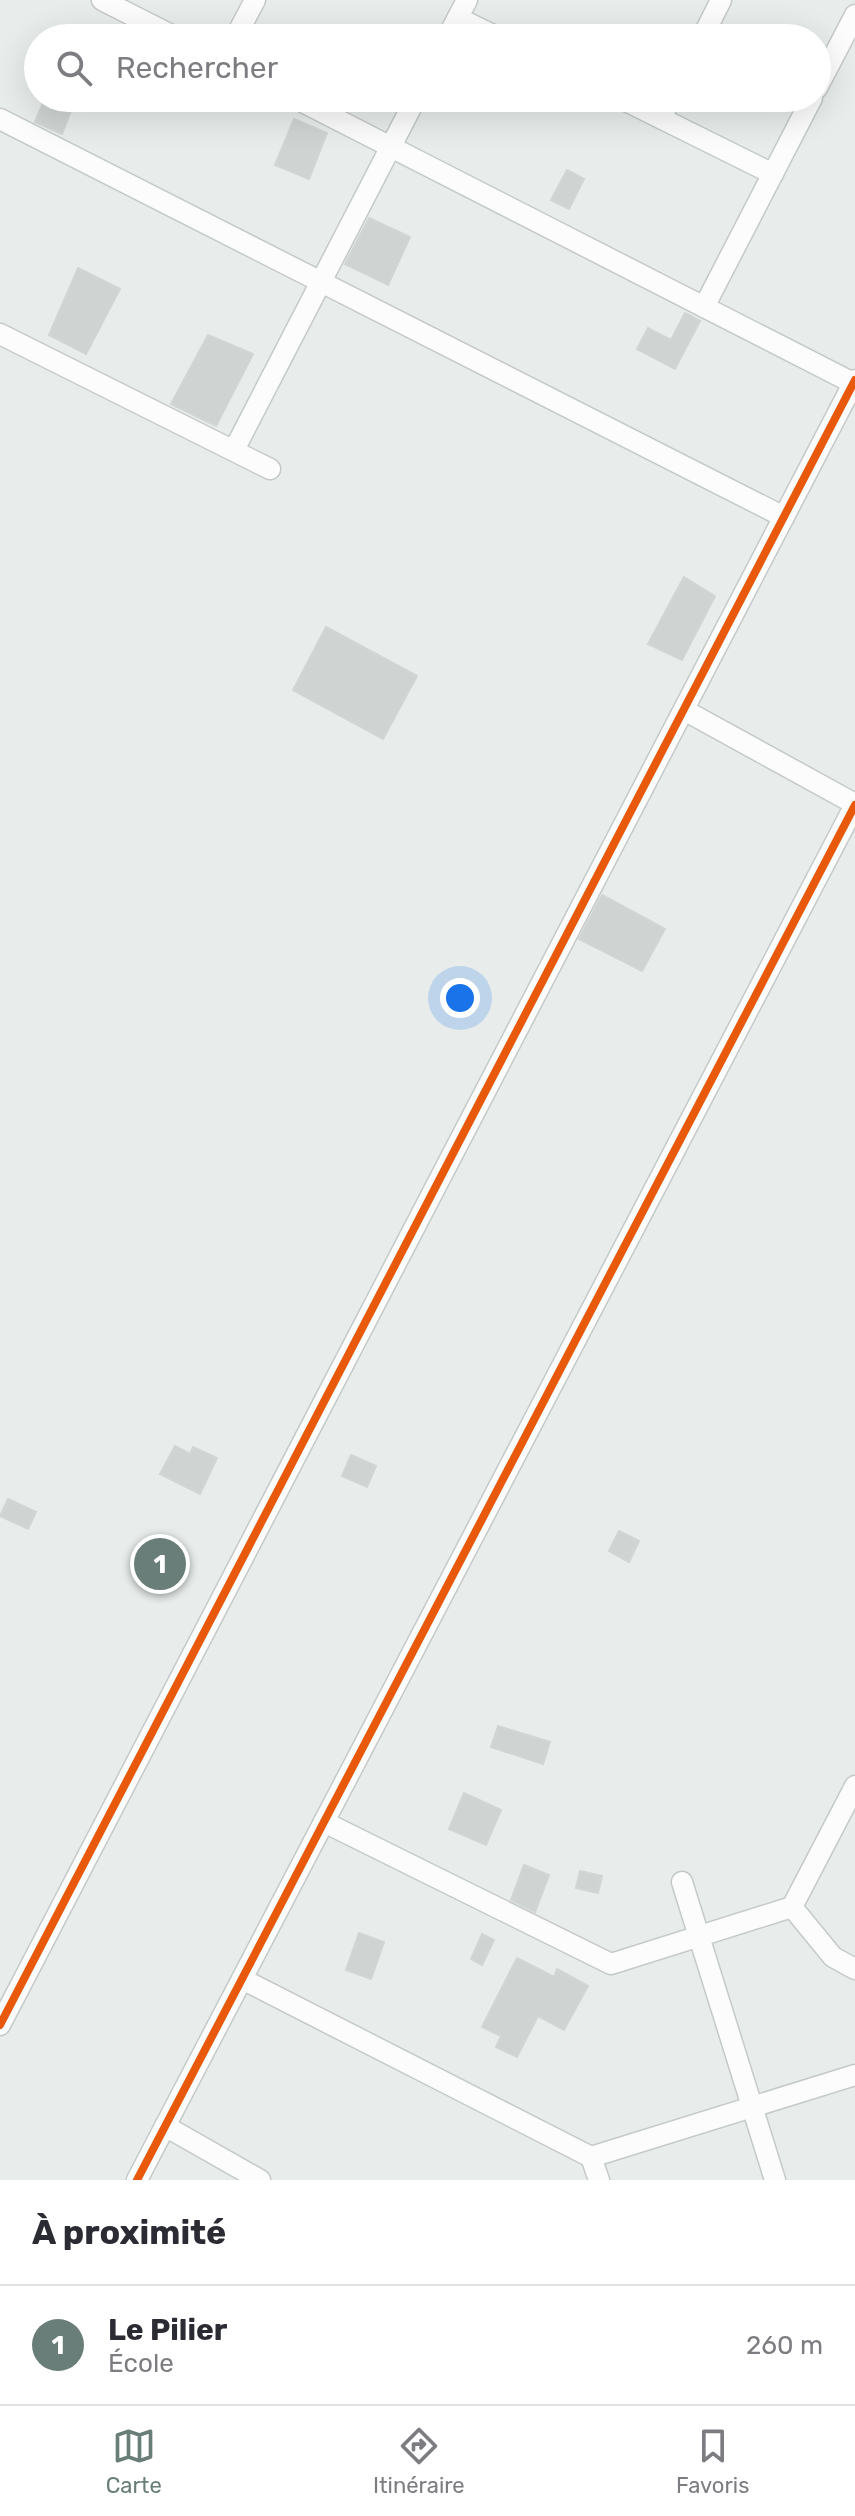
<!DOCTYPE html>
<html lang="fr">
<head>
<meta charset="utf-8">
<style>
  :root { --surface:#fff; --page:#f2f2f3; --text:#2b2b33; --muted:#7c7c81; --line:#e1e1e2; --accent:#697e78 }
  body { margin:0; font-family:Rubik,sans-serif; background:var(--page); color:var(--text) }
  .you { position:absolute; left:460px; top:998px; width:28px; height:28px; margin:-20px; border:6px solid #fff; border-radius:50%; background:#1a73e8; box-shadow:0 0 0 12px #1a73e833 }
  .badge { display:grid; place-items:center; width:52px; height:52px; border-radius:50%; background:var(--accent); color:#fff; font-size:26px; font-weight:700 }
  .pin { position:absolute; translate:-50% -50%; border:4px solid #fff; box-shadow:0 2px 8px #0006 }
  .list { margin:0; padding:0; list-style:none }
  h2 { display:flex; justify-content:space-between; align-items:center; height:104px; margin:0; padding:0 32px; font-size:34px }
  h2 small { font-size:26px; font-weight:400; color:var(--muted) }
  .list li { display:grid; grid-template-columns:52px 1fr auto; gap:24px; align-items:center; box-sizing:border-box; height:120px; padding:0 32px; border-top:2px solid var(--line) }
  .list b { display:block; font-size:30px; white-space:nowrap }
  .list p { margin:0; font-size:26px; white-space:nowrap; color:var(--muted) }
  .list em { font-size:26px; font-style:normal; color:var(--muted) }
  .icon { flex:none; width:44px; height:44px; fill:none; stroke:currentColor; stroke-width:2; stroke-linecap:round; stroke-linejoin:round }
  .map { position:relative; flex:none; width:855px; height:2180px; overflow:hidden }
  .search { position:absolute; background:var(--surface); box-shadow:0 8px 32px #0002; left:24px; right:24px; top:24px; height:88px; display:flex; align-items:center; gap:20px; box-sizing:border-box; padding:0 28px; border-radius:44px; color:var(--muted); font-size:30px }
  .sheet { height:224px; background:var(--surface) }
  nav { display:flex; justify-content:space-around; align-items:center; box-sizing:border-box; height:112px; border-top:2px solid var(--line); background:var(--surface); font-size:22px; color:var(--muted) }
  nav a { display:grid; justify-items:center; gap:4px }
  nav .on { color:var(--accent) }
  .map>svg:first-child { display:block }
  .building { fill:#cfd4d2; stroke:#d1d6d4; stroke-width:2 }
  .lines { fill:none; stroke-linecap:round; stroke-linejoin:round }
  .minor-casing { stroke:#c5cac8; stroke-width:23 }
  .minor { stroke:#fcfcfc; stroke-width:20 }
  .cycleway-casing { stroke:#f7fbf9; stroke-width:13 }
  .cycleway { stroke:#e8590c; stroke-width:8 }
</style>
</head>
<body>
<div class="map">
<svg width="855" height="2180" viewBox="0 0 855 2180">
  <rect width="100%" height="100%" fill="#e8edeb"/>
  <g class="building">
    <polygon points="45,98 76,98 62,134 35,122"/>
    <polygon points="294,119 327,133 309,179 275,165"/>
    <polygon points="567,170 584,179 569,209 551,200"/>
    <polygon points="369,218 410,237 388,285 345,264"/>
    <polygon points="78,268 120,289 86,354 49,335"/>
    <polygon points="685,313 700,321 675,369 637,349 648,328 671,340"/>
    <polygon points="208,335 253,354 216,426 171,404"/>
    <polygon points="684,577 715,596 682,660 648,644"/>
    <polygon points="326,627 417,676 383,739 293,690"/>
    <polygon points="602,895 665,929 642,971 579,939"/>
    <polygon points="175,1446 190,1454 193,1447 217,1458 200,1494 160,1474"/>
    <polygon points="351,1455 376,1466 367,1487 342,1476"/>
    <polygon points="8,1499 36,1512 28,1529 0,1516"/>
    <polygon points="619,1531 639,1541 629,1562 609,1551"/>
    <polygon points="498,1726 550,1742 543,1764 491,1747"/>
    <polygon points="464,1793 501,1810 486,1845 449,1829"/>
    <polygon points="524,1865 549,1875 535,1912 511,1900"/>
    <polygon points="580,1871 602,1876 598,1893 576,1888"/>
    <polygon points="359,1933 384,1942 371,1979 346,1970"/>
    <polygon points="482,1934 494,1940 482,1965 471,1959"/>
    <polygon points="517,1958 554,1977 557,1969 588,1986 564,2030 538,2016 517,2057 496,2047 501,2036 482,2027"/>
  </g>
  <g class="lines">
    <g class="minor-casing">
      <g id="minor">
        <polyline points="102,0 177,38"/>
        <polyline points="458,18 499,38"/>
        <polyline points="235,38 255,0"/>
        <polyline points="447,38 467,0"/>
        <polyline points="702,38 721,0"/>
        <polyline points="817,88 855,15"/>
        <polyline points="295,98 853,383"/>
        <polyline points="620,98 773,174"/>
        <polyline points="661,118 671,98"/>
        <polyline points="0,119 784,517"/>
        <polyline points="704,307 812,98"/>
        <polyline points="0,334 270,469"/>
        <polyline points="234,450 416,98"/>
        <polyline points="684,710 855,804"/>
        <polyline points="324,1822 611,1964 792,1907 855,1786"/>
        <polyline points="682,1882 775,2180"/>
        <polyline points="792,1907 833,1957 855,1969"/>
        <polyline points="242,1979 591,2157 599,2180"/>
        <polyline points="0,2025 855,380"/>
        <polyline points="165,2126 260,2180"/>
        <polyline points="591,2157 855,2075"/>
        <polyline points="137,2180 855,805"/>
      </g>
    </g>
    <use href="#minor" class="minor"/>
    <g class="cycleway-casing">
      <g id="cycleway">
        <polyline points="0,2025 855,380"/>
        <polyline points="137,2180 855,805"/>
      </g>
    </g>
    <use href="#cycleway" class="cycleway"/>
  </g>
</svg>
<div class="you"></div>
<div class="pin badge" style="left:160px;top:1564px">1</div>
<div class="search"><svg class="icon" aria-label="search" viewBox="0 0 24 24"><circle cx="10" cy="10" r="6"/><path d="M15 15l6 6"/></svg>Rechercher</div>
</div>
<section class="sheet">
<h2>À proximité<small></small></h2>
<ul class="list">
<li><span class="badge">1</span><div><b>Le Pilier</b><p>École</p></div><em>260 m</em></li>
</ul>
</section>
<nav>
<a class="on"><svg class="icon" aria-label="map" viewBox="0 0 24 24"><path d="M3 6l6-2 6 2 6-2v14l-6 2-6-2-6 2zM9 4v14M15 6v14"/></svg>Carte</a>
<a><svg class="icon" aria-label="directions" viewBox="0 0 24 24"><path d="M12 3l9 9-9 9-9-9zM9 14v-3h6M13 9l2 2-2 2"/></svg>Itinéraire</a>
<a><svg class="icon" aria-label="saved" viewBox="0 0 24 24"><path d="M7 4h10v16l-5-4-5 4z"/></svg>Favoris</a>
</nav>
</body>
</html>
